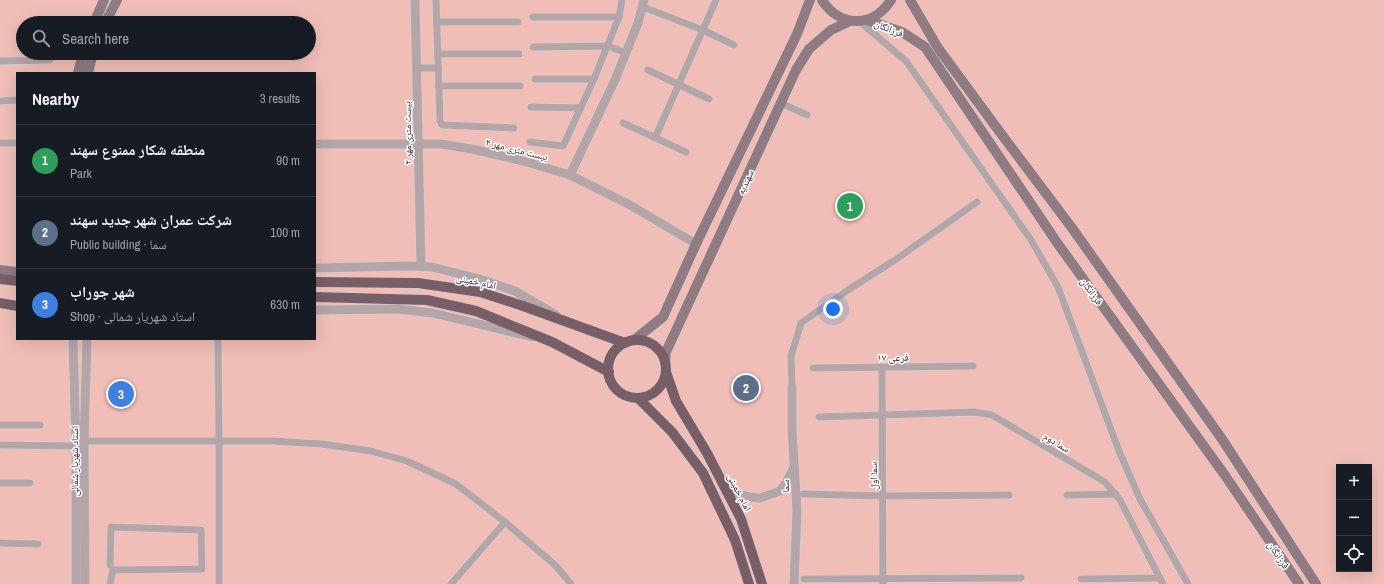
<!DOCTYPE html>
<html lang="en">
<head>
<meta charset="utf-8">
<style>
  :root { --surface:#171b24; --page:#242831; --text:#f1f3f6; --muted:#9ea1a6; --line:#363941; --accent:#98b2a9 }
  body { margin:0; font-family:"Archivo Narrow","Noto Naskh Arabic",sans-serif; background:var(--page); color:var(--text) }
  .controls { position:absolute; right:12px; bottom:12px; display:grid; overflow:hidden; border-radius:0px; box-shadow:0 4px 16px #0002 }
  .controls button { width:36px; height:36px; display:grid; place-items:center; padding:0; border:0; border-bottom:1px solid var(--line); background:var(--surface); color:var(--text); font:20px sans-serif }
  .you { position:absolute; left:833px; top:309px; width:14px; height:14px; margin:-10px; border:3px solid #fff; border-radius:50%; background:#1a73e8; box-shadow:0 0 0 6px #1a73e833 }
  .badge { display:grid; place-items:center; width:26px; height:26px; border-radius:50%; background:var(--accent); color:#fff; font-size:13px; font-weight:700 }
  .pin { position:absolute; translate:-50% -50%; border:2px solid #fff; box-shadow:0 1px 4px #0006 }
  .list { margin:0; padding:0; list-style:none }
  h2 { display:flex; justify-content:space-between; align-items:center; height:52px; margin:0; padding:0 16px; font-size:17px }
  h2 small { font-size:13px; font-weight:400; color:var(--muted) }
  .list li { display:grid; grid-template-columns:26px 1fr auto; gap:12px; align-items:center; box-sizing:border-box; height:72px; padding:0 16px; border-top:1px solid var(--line) }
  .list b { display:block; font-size:15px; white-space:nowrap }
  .list p { margin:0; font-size:13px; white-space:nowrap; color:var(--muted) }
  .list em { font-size:13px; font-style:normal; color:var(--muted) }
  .icon { flex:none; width:22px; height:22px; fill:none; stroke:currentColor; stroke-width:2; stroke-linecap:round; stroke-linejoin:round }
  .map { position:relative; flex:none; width:1384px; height:584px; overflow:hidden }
  .search { position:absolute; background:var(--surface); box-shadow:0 4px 16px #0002; left:16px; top:16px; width:300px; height:44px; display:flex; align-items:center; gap:10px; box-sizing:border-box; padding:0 14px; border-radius:22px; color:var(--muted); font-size:15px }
  .panel { position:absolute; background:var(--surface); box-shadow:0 4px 16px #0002; left:16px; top:72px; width:300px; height:268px; border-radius:0px }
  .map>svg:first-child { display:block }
  .green { fill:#f0beb6; fill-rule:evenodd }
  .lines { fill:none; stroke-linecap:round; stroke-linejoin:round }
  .minor-casing { stroke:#d9d3d9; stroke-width:8 }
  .tertiary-casing { stroke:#d9d3d9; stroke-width:10 }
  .secondary-casing { stroke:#d9d3d9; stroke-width:11 }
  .primary-casing { stroke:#d9d3d9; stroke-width:11 }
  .minor { stroke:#b4a5a9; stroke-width:7 }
  .tertiary { stroke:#b4a5a9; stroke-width:9 }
  .secondary { stroke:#917b82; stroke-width:10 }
  .primary { stroke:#785e67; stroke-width:10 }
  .labels { text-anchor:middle; stroke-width:3; stroke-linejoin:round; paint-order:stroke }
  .street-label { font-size:10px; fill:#302730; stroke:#fff }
</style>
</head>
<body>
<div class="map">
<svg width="1384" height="584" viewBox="0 0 1384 584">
  <rect width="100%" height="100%" fill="#fef9fe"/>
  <path class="green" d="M0 0H1384V584H0ZM23 23H309V53H23ZM17 73H315V339H17ZM1339 467H1369V569H1339Z"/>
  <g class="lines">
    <g class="minor-casing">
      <g id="minor">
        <polyline points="436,0 440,121 442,125 514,128"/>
        <polyline points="643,7 703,30 734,45"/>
        <polyline points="533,17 619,17"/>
        <polyline points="859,21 906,61 1031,240 1058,287 1119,451 1140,499 1188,584"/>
        <polyline points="437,22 518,22"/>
        <polyline points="533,47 608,46 626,53"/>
        <polyline points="438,54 519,54"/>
        <polyline points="0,61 50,60"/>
        <polyline points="417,68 438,68"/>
        <polyline points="648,70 709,99"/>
        <polyline points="535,79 594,79"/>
        <polyline points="438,86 520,86"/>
        <polyline points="0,101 17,100"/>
        <polyline points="781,103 807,115"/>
        <polyline points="531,107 581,108"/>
        <polyline points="623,123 686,152"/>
        <polyline points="655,138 716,0"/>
        <polyline points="530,142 563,146 594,79 619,17 622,0"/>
        <polyline points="0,143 17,143"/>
        <polyline points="218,339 219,441 219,584"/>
        <polyline points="882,367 883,584"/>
        <polyline points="813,368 973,366"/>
        <polyline points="792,387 791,356 801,323 848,290 895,260 977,202"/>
        <polyline points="819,417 974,412 992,415 1105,482 1120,500 1163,584"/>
        <polyline points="0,425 40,425"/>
        <polyline points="84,441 272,441 322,444 371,451 407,461 456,484 505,522 556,566 571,584"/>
        <polyline points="0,445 76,446"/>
        <polyline points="0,483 30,483"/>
        <polyline points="803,494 884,496 1009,495"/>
        <polyline points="1067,495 1116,494"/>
        <polyline points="0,543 38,544"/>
        <polyline points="804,579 1021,578"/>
        <polyline points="1081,579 1160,578"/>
        <polyline points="110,584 113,570 202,569 201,530 111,527 110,565"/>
        <polyline points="451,584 505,522"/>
      </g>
    </g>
    <g class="tertiary-casing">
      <g id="tertiary">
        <polyline points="415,0 421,266"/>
        <polyline points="315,144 441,144 472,149 523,161 570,175 630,205 696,244"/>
        <polyline points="570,175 615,80 638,23 644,0"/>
        <polyline points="315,268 407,266 432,267 480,279 515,291 556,315"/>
        <polyline points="315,310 397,309 433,313 532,337"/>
        <polyline points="73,339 76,446 76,584"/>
        <polyline points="792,387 792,430 797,510 794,584"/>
        <polyline points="726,489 749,497 760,498 780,491 786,483 794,467"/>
        <polyline points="85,584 84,441 87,339"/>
      </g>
    </g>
    <g class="secondary-casing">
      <g id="secondary">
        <path d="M822 0C840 28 873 28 891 0"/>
        <polyline points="910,0 938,48 1002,135 1072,228 1222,439 1316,584"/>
        <polyline points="867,20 902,32 925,47 1058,244 1224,474 1299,584"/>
        <polyline points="94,23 104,0"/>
        <polyline points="105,23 117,0"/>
        <polyline points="78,73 83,53"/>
        <polyline points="88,73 93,53"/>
        <polyline points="0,270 17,272"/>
        <polyline points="634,340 663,317 696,244 797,34 810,0"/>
        <polyline points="665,362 666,352 796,70 809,49 831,30 850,21"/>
      </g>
    </g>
    <g class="primary-casing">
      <g id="primary">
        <polyline points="0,279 17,281"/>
        <polyline points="315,282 418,283 480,292 523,306 625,343"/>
        <polyline points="315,297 427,300 476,311 552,342 609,372"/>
        <polyline points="0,303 17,306"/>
        <circle cx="637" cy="369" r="29"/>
        <polyline points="666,372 676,401 707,453 741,519 762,584"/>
        <polyline points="638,398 672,432 703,473 735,540 749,584"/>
      </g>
    </g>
    <use href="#minor" class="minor"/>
    <use href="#tertiary" class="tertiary"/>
    <use href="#secondary" class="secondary"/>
    <use href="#primary" class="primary"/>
  </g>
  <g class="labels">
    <g class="street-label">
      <text transform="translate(889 28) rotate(22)" y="4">فرزانگان</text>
      <text transform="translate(407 133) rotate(-91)" y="4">بیست متری مهر ۲</text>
      <text transform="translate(517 149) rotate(14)" y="4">بیست متری مهر ۴</text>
      <text transform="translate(745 182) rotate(-65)" y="4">سهندیه</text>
      <text transform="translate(476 281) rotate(12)" y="4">امام خمینی</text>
      <text transform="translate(1092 291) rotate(54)" y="4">فرزانگان</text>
      <text x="893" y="361">فرعی ۱۷</text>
      <text transform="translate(1057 442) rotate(31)" y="4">سما دوم</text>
      <text transform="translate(74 461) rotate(-90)" y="4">استاد شهریار شمالی</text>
      <text transform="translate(873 476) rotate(-91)" y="4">سما اول</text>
      <text transform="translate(785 486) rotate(-93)" y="4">سما</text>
      <text transform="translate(740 492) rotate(63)" y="4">امام خمینی</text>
      <text transform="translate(1279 555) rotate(56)" y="4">فرزانگان</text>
    </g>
  </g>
</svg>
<div class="controls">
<button>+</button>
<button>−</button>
<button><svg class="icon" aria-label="locate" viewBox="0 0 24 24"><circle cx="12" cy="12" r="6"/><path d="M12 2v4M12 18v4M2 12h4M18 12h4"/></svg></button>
</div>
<div class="you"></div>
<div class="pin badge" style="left:850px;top:206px;background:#2e9e5b">1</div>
<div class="pin badge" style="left:746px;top:388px;background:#5c6f8a">2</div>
<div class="pin badge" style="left:121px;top:394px;background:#3f7fe0">3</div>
<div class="search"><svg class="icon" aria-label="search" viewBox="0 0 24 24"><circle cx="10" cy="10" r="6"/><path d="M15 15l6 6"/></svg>Search here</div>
<section class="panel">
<h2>Nearby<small>3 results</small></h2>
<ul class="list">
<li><span class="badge" style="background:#2e9e5b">1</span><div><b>منطقه شکار ممنوع سهند</b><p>Park</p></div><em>90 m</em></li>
<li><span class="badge" style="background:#5c6f8a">2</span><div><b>شرکت عمران شهر جدید سهند</b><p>Public building · سما</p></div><em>100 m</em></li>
<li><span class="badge" style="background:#3f7fe0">3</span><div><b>شهر جوراب</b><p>Shop · استاد شهریار شمالی</p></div><em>630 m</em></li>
</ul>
</section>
</div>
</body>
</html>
